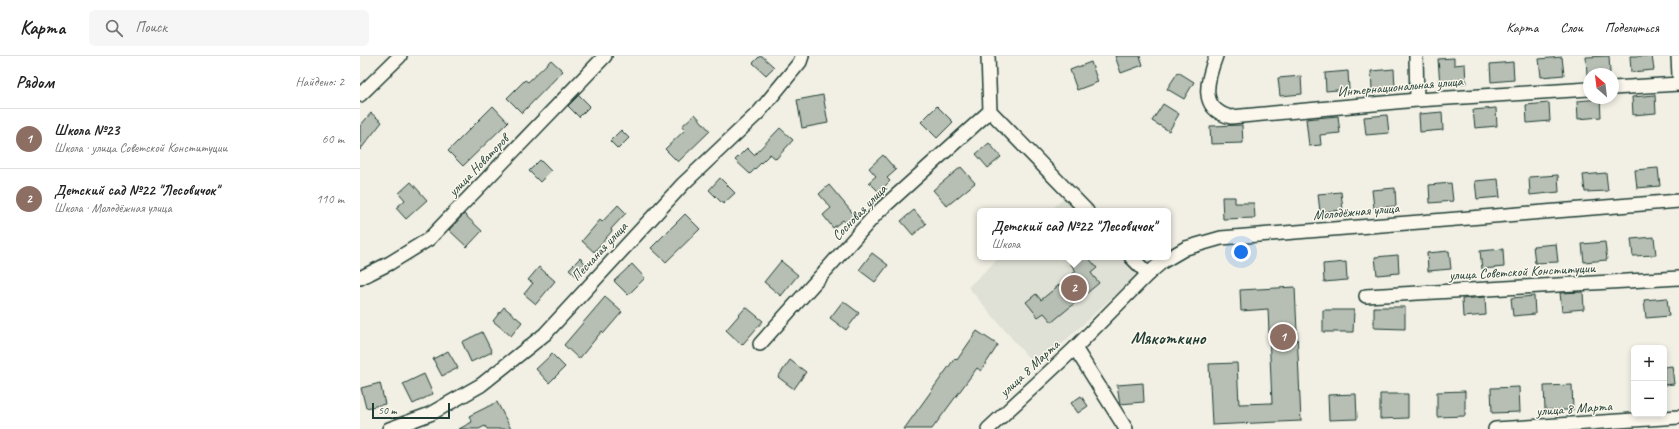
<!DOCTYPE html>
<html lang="ru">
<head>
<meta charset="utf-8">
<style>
  :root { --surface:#fff; --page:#f6f6f6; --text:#222; --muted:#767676; --line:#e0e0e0; --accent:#1f6fb2 }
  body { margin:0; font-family:Caveat,sans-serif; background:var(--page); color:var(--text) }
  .controls { position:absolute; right:12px; bottom:12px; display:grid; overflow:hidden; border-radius:6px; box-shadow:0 2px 6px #0003 }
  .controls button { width:36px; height:36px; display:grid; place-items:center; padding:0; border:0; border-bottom:1px solid var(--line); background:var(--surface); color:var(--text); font:20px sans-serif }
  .compass { position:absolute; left:1223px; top:12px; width:36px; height:36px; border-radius:50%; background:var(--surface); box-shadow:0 2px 6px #0003; rotate:332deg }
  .scale { position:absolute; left:12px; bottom:10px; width:78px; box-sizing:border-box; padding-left:4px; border:2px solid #1f3d34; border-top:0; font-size:11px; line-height:14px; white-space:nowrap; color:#1f3d34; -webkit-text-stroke:3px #fbf7ec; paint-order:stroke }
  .you { position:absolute; left:881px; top:196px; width:14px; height:14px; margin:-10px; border:3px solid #fff; border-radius:50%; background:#1a73e8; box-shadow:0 0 0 6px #1a73e833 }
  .badge { display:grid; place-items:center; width:26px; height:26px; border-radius:50%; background:var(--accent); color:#fff; font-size:13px; font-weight:700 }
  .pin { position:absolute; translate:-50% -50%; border:2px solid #fff; box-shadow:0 1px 4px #0006 }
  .popup { position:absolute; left:617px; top:152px; width:194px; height:52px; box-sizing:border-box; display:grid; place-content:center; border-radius:6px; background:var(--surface); filter:drop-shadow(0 1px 3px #0005); font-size:13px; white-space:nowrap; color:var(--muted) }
  .popup b { font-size:15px; color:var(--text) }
  .popup::after { content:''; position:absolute; left:50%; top:100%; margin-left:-8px; border:8px solid transparent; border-top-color:var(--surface) }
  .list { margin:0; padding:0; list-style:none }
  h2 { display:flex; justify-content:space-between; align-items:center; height:52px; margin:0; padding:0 16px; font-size:17px }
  h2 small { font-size:13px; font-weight:400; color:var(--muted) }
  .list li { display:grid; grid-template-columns:26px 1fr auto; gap:12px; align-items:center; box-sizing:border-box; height:60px; padding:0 16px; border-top:1px solid var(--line) }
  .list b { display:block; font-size:15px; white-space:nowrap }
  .list p { margin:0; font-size:13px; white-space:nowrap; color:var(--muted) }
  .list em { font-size:13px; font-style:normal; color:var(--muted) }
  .icon { flex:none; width:22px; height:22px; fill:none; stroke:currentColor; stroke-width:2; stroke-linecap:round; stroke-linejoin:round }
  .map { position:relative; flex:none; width:1319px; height:373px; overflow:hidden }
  header { display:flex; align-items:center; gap:24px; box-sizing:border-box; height:56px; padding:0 20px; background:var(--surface); border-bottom:1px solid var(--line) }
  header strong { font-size:19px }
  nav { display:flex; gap:22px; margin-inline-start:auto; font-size:14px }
  .search { width:280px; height:36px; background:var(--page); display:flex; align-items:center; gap:10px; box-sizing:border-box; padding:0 14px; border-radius:6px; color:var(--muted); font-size:15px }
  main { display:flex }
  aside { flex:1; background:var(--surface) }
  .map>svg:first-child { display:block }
  .built { fill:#e0e1d6 }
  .building { fill:#b7beb3; stroke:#1f3d34 }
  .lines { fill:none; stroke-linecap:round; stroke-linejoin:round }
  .minor-casing { stroke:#1f3d34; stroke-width:16 }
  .minor { stroke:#fbf7ec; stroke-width:13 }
  .labels { text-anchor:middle; stroke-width:3; stroke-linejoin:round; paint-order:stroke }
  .street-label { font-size:14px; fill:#1f3d34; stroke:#fbf7ec }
  .district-label { font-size:18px; font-weight:bold; fill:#1f3d34; stroke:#fbf7ec }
</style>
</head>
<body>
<header>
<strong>Карта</strong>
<div class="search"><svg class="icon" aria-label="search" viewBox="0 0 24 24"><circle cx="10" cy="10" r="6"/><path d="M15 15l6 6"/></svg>Поиск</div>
<nav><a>Карта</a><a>Слои</a><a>Поделиться</a></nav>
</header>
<main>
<aside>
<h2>Рядом<small>Найдено: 2</small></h2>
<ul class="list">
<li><span class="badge" style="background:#8d6e63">1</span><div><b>Школа №23</b><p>Школа · улица Советской Конституции</p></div><em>60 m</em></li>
<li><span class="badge" style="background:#8d6e63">2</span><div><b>Детский сад №22 &quot;Лесовичок&quot;</b><p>Школа · Молодёжная улица</p></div><em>110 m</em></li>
</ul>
</aside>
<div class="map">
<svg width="1319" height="373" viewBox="0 0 1319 373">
  <rect width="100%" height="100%" fill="#f2f0e5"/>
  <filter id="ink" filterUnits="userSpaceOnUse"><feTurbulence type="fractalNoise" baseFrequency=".025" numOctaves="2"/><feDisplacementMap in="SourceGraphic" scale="8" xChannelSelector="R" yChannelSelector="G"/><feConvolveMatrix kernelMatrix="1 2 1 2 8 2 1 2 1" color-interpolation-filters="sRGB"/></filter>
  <g filter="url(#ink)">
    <g class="built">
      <polygon points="707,139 723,155 690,155"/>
      <polygon points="640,201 767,201 781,215 681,307 671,305 608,231"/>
    </g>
    <g class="building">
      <polygon points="400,0 402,0 414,11 406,19 393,7"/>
      <polygon points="755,0 780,0 783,9 761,17"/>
      <polygon points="1249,0 1250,17 1227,19 1226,1"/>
      <polygon points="1270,0 1292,0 1294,14 1271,16"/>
      <polygon points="1202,1 1204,19 1181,21 1179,3"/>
      <polygon points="1094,2 1094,9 1105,8 1106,27 1080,29 1078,3"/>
      <polygon points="191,4 203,15 162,57 147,42 165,24 168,26"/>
      <polygon points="731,6 738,26 717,34 710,14"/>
      <polygon points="1153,6 1154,24 1131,26 1130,8"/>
      <polygon points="1034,13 1035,31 1012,33 1011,15"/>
      <polygon points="988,15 989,33 966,35 965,17"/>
      <polygon points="818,16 834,26 824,43 807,33"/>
      <polygon points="941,20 942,38 920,40 918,22"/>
      <polygon points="219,39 230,50 219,61 208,50"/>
      <polygon points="463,39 468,67 442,72 437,44"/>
      <polygon points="1295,39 1296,57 1273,59 1272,41"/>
      <polygon points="1240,43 1241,61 1218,63 1217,45"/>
      <polygon points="1189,47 1190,65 1167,67 1166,49"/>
      <polygon points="803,48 819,58 809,75 792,65"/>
      <polygon points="133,50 148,66 103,110 88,95"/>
      <polygon points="577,50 593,66 577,82 561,66"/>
      <polygon points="1136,52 1137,70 1115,72 1113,54"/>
      <polygon points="1082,56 1083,74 1060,76 1059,58"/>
      <polygon points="11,57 22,66 0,94 0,70"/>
      <polygon points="335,58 350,75 318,106 305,93 325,74 322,70"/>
      <polygon points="1027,59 1029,77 1006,79 1004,61"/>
      <polygon points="978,60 980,77 960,79 961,89 949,90 946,63"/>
      <polygon points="882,69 883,87 851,88 850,70"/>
      <polygon points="420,72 433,84 416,103 410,98 390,118 375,104 387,92 394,99"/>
      <polygon points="261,74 269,82 258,93 250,85"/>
      <polygon points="629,87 641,101 628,112 616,98"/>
      <polygon points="523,99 536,114 527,122 530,125 519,136 509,126 516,120 509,112"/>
      <polygon points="180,104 191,115 180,126 169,115"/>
      <polygon points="601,111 615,127 587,150 573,134"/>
      <polygon points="1298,112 1300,130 1277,132 1275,114"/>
      <polygon points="1246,117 1248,135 1225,136 1223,119"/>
      <polygon points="1198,119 1199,136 1170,139 1169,121"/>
      <polygon points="360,122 375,137 363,148 349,134"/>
      <polygon points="1138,123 1140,141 1117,143 1115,125"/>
      <polygon points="51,126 67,144 46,163 36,152 45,144 39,137"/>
      <polygon points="1091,127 1093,145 1070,147 1069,129"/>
      <polygon points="469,129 496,161 487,168 483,164 473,172 463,159 471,152 459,138"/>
      <polygon points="1035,132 1036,150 1014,152 1012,134"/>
      <polygon points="981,136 983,154 960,156 958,138"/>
      <polygon points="862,141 875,141 875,147 894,147 895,162 863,163"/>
      <polygon points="258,149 266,157 251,173 252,175 234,196 222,185 240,164 242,166"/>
      <polygon points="554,154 566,168 553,179 541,165"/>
      <polygon points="104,158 122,175 107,191 89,174"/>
      <polygon points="325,158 340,173 306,206 291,192"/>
      <polygon points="1294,181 1296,199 1273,200 1271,183"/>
      <polygon points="1245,186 1247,204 1224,206 1222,188"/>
      <polygon points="1196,188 1198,206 1175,207 1173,190"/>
      <polygon points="1143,193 1144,211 1122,213 1120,195"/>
      <polygon points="1089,195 1091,213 1068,215 1067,197"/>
      <polygon points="512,197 528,209 515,226 499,214"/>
      <polygon points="1038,199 1039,217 1017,219 1015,201"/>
      <polygon points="716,201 728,201 737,212 731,217 739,227 692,266 684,257 678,261 666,246 676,238 681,244 716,215 710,207"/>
      <polygon points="220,202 228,210 217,221 209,213"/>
      <polygon points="421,205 438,219 421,240 404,226"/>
      <polygon points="986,206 987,224 964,226 963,208"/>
      <polygon points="272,208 285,222 268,239 254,225"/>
      <polygon points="179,211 195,225 176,248 164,238 173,227 168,224"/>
      <polygon points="935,231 941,365 852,369 849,308 877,307 879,348 912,347 908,253 881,255 880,234"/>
      <polygon points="1223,236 1224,253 1202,255 1200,237"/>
      <polygon points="1174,240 1175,258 1153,260 1151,242"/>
      <polygon points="245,241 262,256 244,277 242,275 219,303 204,289"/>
      <polygon points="1125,241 1126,259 1103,261 1102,243"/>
      <polygon points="1307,242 1309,260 1286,262 1284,244"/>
      <polygon points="483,245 499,257 486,274 470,262"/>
      <polygon points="144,251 162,266 151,280 133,265"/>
      <polygon points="386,251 403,265 382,289 366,274"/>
      <polygon points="1014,251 1045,251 1045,273 1014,272"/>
      <polygon points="963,254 994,254 993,276 963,276"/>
      <polygon points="617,275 638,289 621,315 617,312 572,373 544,373 595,302 597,304"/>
      <polygon points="122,276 132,296 111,306 102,286"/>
      <polygon points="88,295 98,312 82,320 73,303"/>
      <polygon points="192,298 205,311 189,327 176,313"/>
      <polygon points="430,304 446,316 434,333 418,321"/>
      <polygon points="1312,310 1314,328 1304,329 1304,311"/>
      <polygon points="64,318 73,338 53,348 43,328"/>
      <polygon points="20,327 25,348 6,352 1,332"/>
      <polygon points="783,327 784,346 760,348 757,329"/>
      <polygon points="1212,329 1213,354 1185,354 1184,330"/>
      <polygon points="1159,331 1160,356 1132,357 1131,332"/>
      <polygon points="1105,335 1105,360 1077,361 1077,336"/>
      <polygon points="996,338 997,363 969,364 968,339"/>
      <polygon points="1020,338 1048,338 1048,362 1020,363"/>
      <polygon points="721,340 728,350 718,357 711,347"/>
      <polygon points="137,346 151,373 127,373 125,370 119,373 99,373 112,366 109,360"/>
    </g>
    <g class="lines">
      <g class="minor-casing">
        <g id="minor">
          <polyline points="628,0 630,55 727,155"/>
          <path d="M856 0C847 24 838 53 871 61L1057 44 1229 33"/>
          <polyline points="1056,0 1057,44"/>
          <polyline points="1318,0 1319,20"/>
          <polyline points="1253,32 1319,28"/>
          <polyline points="0,39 40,0"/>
          <polyline points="771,201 788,218"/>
          <polyline points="0,222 30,207 69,183 245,0"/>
          <polyline points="1006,240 1319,222"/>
          <polyline points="400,288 517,157 630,55"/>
          <polyline points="715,292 766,373"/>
          <polyline points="29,373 70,358 121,329 185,278 323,128 399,56 440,6 442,0"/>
          <polyline points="628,373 715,292 788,218 802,206 826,192 861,182 1319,145"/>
          <polyline points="1135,373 1319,361"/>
        </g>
      </g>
      <use href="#minor" class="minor"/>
    </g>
  </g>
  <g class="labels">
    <g class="street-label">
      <text transform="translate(1040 30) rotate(-5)" y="5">Интернациональная улица</text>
      <text transform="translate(118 109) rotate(-46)" y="5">улица Новаторов</text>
      <text transform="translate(996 155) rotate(-5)" y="5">Молодёжная улица</text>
      <text transform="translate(499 156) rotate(-46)" y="5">Сосновая улица</text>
      <text transform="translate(239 195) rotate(-47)" y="5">Песчаная улица</text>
      <text transform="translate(1162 215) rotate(-3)" y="5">улица Советской Конституции</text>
      <text transform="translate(669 312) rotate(-43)" y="5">улица 8 Марта</text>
      <text transform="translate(1214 352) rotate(-4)" y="5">улица 8 Марта</text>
    </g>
    <g class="district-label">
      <text x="808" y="288">Мякоткино</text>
    </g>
  </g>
</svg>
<div class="controls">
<button>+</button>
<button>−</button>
</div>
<svg class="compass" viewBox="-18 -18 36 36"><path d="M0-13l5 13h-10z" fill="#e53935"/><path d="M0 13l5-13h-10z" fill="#767676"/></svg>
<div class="scale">50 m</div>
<div class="you"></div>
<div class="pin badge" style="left:923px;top:281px;background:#8d6e63">1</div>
<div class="pin badge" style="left:714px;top:232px;background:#8d6e63">2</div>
<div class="popup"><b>Детский сад №22 &quot;Лесовичок&quot;</b>Школа</div>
</div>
</main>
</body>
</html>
